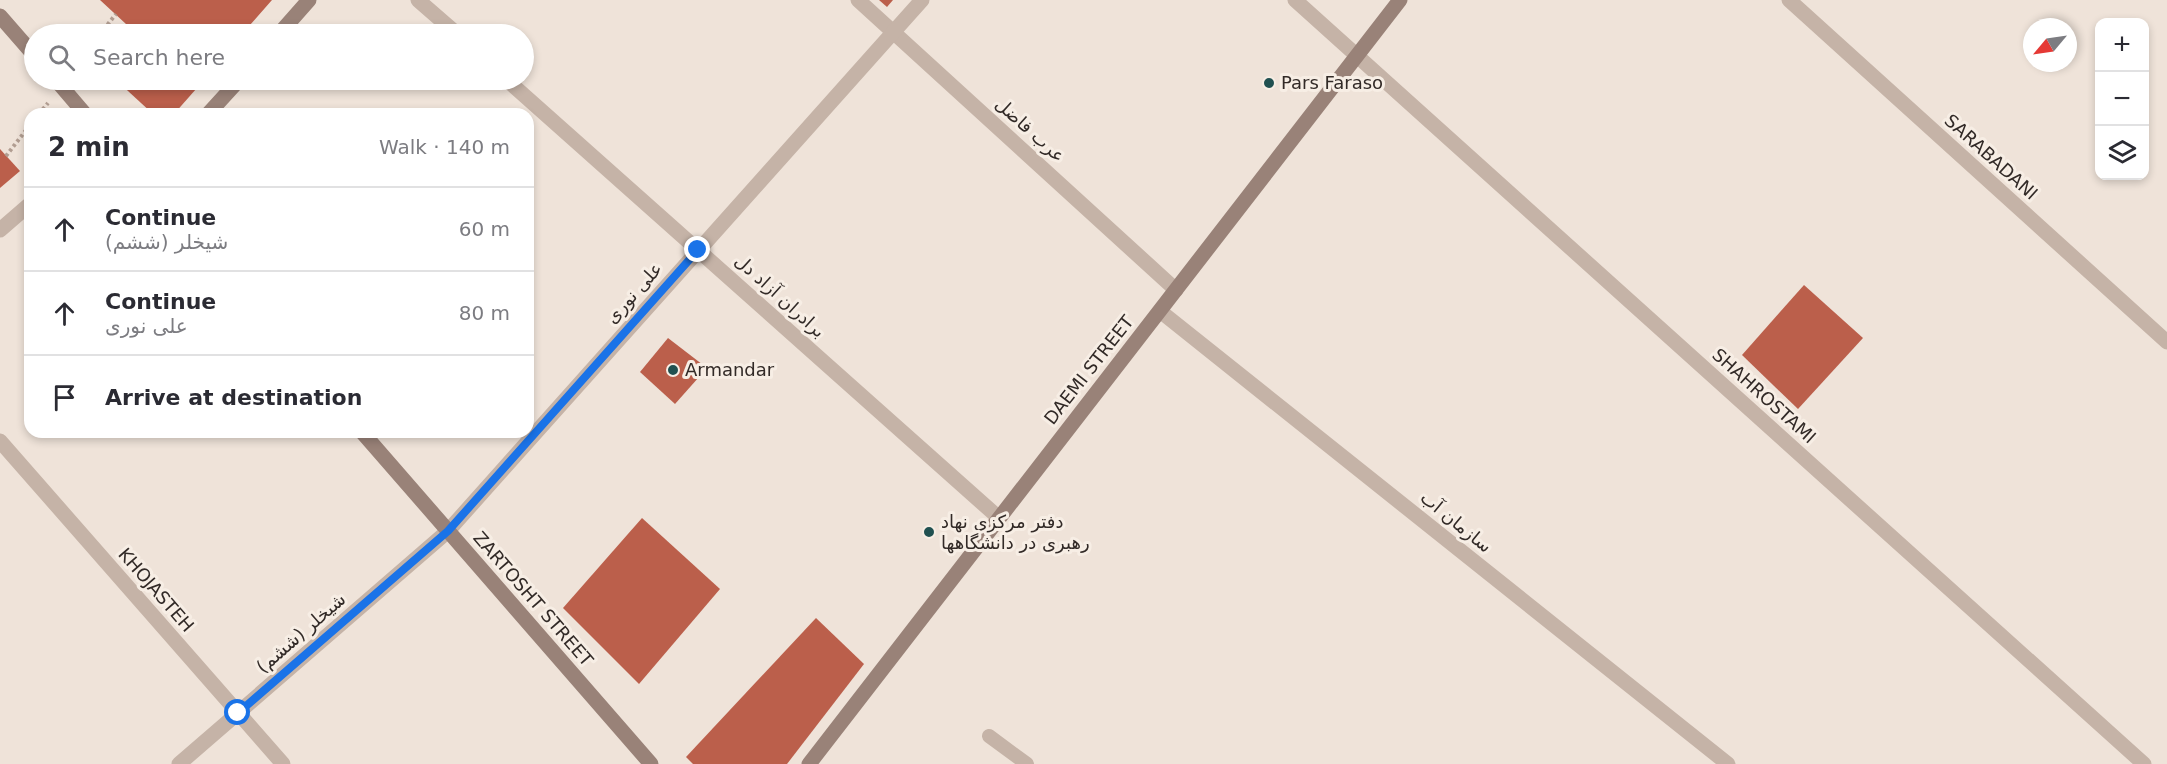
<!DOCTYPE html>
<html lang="en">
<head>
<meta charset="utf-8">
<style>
  :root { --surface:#fff; --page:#f2f2f3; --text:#2b2b33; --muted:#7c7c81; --line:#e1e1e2 }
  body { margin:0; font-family:"DejaVu Sans","Noto Naskh Arabic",sans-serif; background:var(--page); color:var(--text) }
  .controls { position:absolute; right:18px; top:18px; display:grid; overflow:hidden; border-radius:12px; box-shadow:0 3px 9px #0003 }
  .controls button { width:54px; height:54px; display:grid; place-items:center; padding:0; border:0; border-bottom:2px solid var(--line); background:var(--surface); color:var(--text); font:30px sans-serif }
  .compass { position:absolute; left:2023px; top:18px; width:54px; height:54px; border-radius:50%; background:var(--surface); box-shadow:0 3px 9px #0003; rotate:241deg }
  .stop { position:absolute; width:18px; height:18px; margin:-14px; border:4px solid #1a73e8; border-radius:50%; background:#fff }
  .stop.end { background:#1a73e8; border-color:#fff; box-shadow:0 2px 6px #0008 }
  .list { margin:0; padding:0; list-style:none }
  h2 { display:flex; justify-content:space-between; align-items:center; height:78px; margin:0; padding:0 24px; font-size:26px }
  h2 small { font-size:20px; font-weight:400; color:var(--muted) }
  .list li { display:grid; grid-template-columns:39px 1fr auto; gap:18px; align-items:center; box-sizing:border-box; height:84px; padding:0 24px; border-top:2px solid var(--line) }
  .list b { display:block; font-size:22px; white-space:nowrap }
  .list p { margin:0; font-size:20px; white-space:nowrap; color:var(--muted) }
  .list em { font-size:20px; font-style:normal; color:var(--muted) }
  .icon { flex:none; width:33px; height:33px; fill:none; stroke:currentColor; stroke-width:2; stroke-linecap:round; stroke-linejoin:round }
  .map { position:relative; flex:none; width:2167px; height:764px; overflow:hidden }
  .search { position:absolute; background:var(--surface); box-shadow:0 3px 9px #0003; left:24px; top:24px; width:510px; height:66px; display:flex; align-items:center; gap:15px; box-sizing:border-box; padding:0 21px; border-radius:33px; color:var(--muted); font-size:22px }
  .panel { position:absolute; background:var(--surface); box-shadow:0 3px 9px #0003; left:24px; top:108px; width:510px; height:330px; border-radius:18px }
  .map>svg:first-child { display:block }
  .building { fill:#bb5f4b }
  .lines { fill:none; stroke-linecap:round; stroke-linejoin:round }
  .path { stroke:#b19d91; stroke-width:4; stroke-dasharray:3 3; stroke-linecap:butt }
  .lane { stroke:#c5b3a7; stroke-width:14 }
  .street { stroke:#c5b3a7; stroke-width:15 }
  .secondary { stroke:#998278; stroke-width:15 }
  .route { stroke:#1a73e8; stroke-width:8 }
  .poi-dot { fill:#205050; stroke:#f7eee5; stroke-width:2 }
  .labels { text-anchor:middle; stroke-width:6; stroke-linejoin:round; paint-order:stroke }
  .poi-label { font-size:18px; fill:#322a27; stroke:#f7eee5; text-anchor:start }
  .street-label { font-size:18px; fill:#322a27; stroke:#f7eee5 }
</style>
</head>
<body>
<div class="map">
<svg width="2167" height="764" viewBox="0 0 2167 764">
  <rect width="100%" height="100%" fill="#efe3d9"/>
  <g class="building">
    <polygon points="100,0 272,0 242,34 118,34 126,24"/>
    <polygon points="879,0 893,0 887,7"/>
    <polygon points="116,80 204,80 174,114 153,114"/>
    <polygon points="0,149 20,171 0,188"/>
    <polygon points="1804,285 1863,338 1798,409 1742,355"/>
    <polygon points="668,338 707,368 675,404 640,372"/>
    <polygon points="642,518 720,589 639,684 563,608"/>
    <polygon points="816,618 864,664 787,764 693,764 686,757"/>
  </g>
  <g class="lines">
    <g class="path">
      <polyline points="100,34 116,14"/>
      <polyline points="39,114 48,103"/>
      <polyline points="6,156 30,125"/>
    </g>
    <polyline class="lane" points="989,736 1027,764"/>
    <g class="street">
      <polyline points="418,0 457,34"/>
      <polyline points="858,0 1176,290"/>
      <polyline points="1295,0 2144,764"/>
      <polyline points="1789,0 2167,342"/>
      <polyline points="507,80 999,518"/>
      <polyline points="0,230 30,204"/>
      <polyline points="1160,311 1728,764"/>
      <polyline points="0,441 283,764"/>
      <polyline points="179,764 448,531 922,0"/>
    </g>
    <g class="secondary">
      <polyline points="0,16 34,55"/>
      <polyline points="279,34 309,0"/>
      <polyline points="56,80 85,114"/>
      <polyline points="208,114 239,80"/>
      <polyline points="362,432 651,764"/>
      <polyline points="809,764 1400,0"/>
    </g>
  </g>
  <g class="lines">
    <polyline class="route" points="238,713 448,531 698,250"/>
  </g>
  <g class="poi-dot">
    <circle cx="1269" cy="83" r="6"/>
    <circle cx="673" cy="370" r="6"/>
    <circle cx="929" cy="532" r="6"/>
  </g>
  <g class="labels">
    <g class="poi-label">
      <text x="1281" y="89">Pars Faraso</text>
      <text x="685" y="376">Armandar</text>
      <text x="941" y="528">دفتر مرکزی نهاد<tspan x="941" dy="21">رهبری در دانشگاهها</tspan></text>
    </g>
    <g class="street-label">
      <text transform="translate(1030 130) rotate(42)" y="6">عرب فاضل</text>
      <text transform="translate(1991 157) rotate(42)" y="6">SARABADANI</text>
      <text transform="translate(634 293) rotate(-48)" y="6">علی نوری</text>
      <text transform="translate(780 296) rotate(42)" y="6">برادران آزاد دل</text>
      <text transform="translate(1089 370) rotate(-52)" y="6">DAEMI STREET</text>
      <text transform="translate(1764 396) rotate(42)" y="6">SHAHROSTAMI</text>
      <text transform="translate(1456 522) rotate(39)" y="6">سازمان آب</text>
      <text transform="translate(156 590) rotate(49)" y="6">KHOJASTEH</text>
      <text transform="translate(533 599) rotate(49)" y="6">ZARTOSHT STREET</text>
      <text transform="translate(301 633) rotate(-41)" y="6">شیخلر (ششم)</text>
    </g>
  </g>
</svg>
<div class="controls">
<button>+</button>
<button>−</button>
<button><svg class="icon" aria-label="layers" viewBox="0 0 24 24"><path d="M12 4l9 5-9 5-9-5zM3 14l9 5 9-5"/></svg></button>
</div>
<svg class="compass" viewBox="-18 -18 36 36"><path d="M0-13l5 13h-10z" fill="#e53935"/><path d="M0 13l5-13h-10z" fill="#7c7c81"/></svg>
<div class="stop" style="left:238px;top:713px"></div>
<div class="stop end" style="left:698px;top:250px"></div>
<div class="search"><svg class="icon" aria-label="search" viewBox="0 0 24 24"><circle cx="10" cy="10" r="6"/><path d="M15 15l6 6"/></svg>Search here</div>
<section class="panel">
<h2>2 min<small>Walk · 140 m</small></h2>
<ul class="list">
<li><svg class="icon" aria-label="ahead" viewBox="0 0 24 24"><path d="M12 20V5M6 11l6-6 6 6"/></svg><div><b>Continue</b><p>شیخلر (ششم)</p></div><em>60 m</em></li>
<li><svg class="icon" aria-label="ahead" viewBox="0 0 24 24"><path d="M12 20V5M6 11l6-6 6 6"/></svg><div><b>Continue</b><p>علی نوری</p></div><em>80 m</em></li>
<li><svg class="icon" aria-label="arrive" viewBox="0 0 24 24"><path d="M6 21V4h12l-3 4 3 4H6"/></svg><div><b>Arrive at destination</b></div></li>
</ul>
</section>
</div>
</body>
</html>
